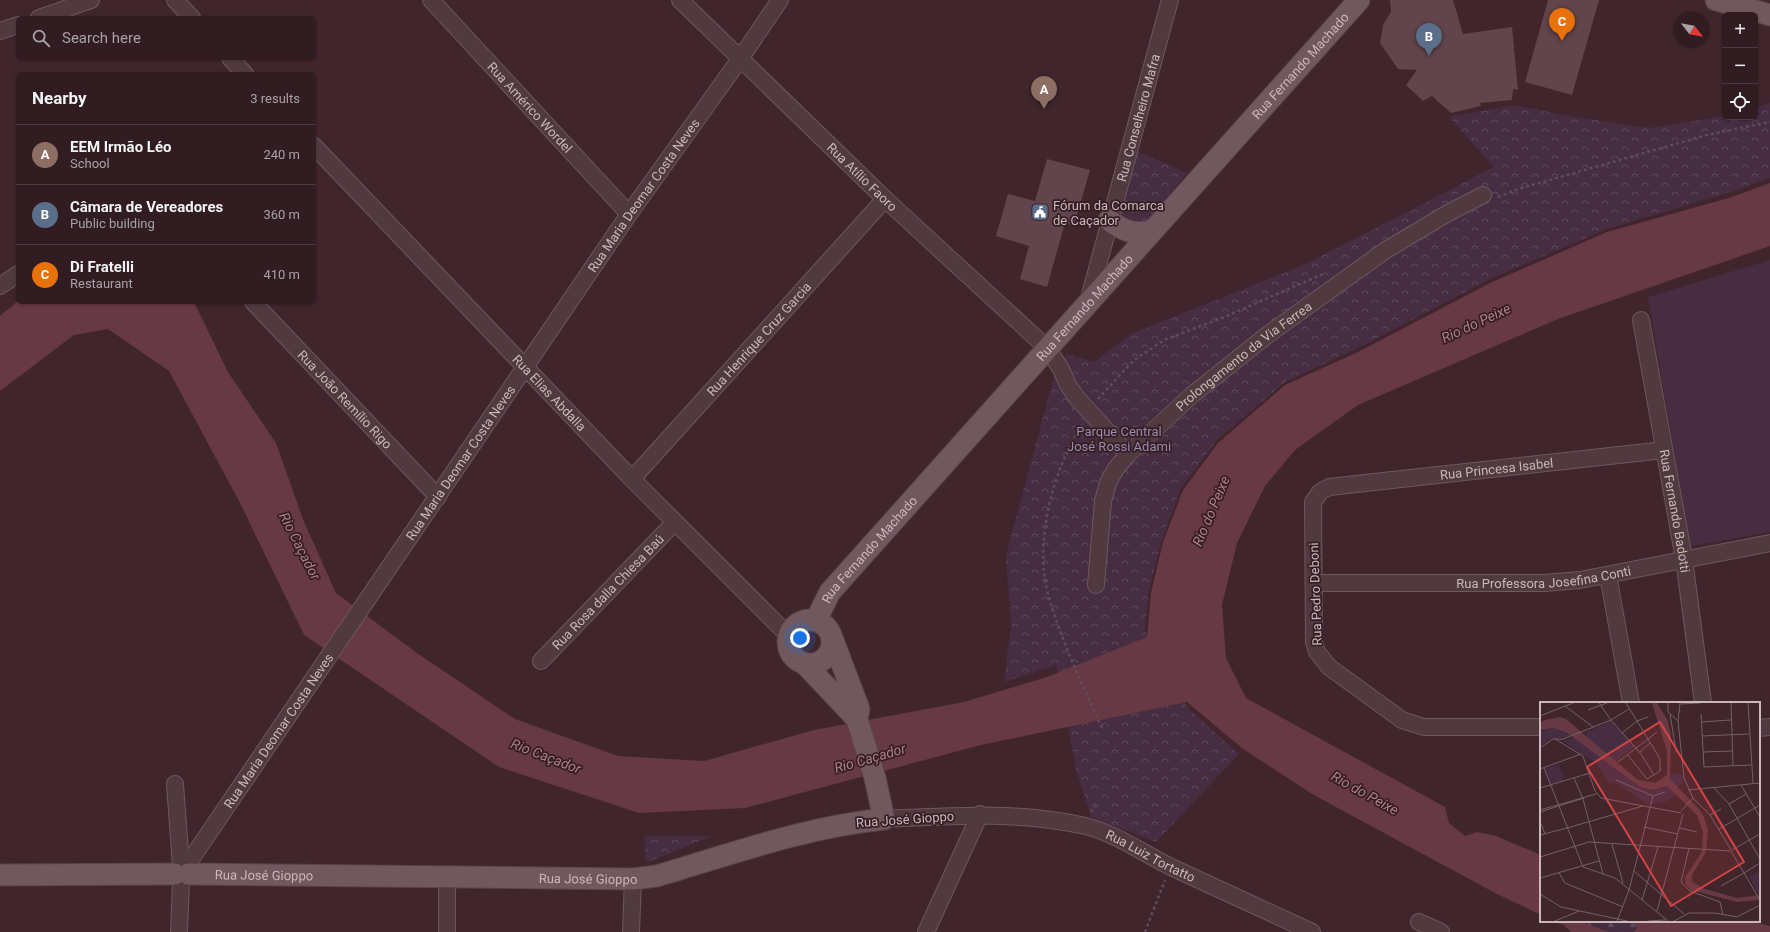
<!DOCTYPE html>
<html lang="en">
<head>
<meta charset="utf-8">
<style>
  :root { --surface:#301c21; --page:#3c292e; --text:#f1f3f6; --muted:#a8a1a5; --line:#4b3a3f; --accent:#f88ea5 }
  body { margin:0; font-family:Roboto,sans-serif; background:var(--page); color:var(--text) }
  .controls { position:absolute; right:12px; top:12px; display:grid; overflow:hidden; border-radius:6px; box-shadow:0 1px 3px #0004 }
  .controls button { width:36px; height:36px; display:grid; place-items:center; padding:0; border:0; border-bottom:1px solid var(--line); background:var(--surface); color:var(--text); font:20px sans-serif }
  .compass { position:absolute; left:1674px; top:12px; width:36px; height:36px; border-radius:50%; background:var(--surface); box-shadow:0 1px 3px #0004; rotate:121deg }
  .you { position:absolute; left:800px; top:638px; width:14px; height:14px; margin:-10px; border:3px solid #fff; border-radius:50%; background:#1a73e8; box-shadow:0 0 0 6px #1a73e833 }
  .badge { display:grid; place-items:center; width:26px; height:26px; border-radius:50%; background:var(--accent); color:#fff; font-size:13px; font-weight:700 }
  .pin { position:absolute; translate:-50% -33px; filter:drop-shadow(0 1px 2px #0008) }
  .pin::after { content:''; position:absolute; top:21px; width:14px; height:12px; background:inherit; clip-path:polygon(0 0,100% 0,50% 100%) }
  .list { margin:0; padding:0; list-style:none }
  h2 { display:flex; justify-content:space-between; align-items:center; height:52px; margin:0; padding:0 16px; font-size:17px }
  h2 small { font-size:13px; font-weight:400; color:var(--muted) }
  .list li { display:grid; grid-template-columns:26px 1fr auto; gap:12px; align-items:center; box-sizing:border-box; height:60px; padding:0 16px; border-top:1px solid var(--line) }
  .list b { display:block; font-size:15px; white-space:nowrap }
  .list p { margin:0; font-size:13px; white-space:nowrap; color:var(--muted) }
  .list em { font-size:13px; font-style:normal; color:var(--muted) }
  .icon { flex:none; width:22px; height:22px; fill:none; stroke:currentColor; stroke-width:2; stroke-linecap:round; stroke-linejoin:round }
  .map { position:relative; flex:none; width:1770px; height:932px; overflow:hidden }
  .search { position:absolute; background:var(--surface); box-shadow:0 1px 3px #0004; left:16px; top:16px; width:300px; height:44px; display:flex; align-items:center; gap:10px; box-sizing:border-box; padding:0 14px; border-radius:6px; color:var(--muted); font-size:15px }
  .panel { position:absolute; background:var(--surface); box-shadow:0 1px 3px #0004; left:16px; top:72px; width:300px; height:232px; border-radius:6px }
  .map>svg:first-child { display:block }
  .forest { fill:url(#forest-firs) }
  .park { fill:url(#park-crowns) }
  .pitch { fill:#462d42 }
  .water { fill:#673944 }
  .building { fill:#62444c }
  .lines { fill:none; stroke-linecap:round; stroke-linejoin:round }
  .minor-casing { stroke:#6e575d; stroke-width:18 }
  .major-casing { stroke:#594348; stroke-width:23 }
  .path { stroke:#624a5b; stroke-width:2.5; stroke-dasharray:3 3; stroke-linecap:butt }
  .minor { stroke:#503a3f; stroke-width:16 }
  .major { stroke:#70585e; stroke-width:21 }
  .labels { text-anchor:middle; stroke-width:3.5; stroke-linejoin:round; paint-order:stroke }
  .street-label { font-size:13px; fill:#cbb6bb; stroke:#351e24 }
  .poi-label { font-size:13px; fill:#cbb6bb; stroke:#351e24; text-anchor:start }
  .park-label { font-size:13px; fill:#998aaf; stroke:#351e24 }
  .water-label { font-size:14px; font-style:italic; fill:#b27d8b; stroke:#351e24 }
  .inset-road { fill:none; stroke:#785f65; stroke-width:1 }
  .view { fill:#d44445; fill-opacity:0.15; stroke:#d44445; stroke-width:2 }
  .inset-edge { fill:none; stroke:#cbb6bb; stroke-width:2 }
</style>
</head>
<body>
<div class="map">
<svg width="1770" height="932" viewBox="0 0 1770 932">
  <defs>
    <pattern id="forest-firs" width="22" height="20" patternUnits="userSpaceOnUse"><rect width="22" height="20" fill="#462d42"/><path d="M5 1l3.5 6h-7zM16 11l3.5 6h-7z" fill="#5f495b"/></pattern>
    <pattern id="park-crowns" width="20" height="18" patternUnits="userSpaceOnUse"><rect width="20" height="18" fill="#462d42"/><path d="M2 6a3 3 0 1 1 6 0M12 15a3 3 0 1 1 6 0" fill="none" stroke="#5f495b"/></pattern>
  </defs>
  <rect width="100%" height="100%" fill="#40252c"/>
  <polygon class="forest" points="1580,921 1634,921 1637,928 1633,932 1609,932"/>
  <g class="park">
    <polygon points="1770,103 1770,178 1734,191 1607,229 1492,278 1362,346 1285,382 1217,440 1181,488 1161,542 1148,594 1145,631 1188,708 1239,754 1156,842 1091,817 1076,769 1056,665 1004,682 1011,626 1006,555 1055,373 1067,354 1094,362 1131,334 1304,265 1494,167 1449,117 1514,105 1563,115 1649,128 1725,116 1725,117 1755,117 1755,108"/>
    <polygon points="1137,151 1187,173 1147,224 1120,224 1118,212"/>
    <polygon points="644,836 712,836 646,863"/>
  </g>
  <polygon class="pitch" points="1770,260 1770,532 1690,546 1648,297"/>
  <g class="water">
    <polygon points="1770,183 1770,246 1558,319 1358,405 1295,450 1265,486 1237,543 1222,605 1226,658 1246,698 1445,807 1449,823 1465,836 1477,832 1496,836 1541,855 1541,915 1495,893 1312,794 1243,749 1187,702 981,745 745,808 639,813 499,767 304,635 240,503 169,371 108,329 74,335 0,391 0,316 18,301 194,302 228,372 276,443 304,522 336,593 417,653 515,719 618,756 704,761 814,730 964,702 1047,677 1147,637 1151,593 1163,542 1183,490 1218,443 1285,385 1358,352 1490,283 1607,232 1732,197"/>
    <polygon points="1554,921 1580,921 1609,932 1571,932 1565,926"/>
    <polygon points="1634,921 1748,921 1770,926 1770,932 1633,932 1637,928"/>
  </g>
  <g class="building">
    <polygon points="1390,0 1453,0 1463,34 1512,27 1518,90 1513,89 1512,100 1480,103 1481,106 1451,113 1432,96 1423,101 1406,85 1417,70 1398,69 1380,43 1383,25 1391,12"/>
    <polygon points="1548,0 1599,0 1572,95 1525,82"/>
    <polygon points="1047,159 1090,170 1074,226 1065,223 1047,287 1020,279 1029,246 996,236 1008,194 1035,201"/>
  </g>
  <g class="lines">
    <g class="minor-casing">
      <g id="minor">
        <polyline points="175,0 192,18"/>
        <path id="s1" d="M431 0 629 214"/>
        <path id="s2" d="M680 0 885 199 1048 349 1061 369 1068 385 1077 398 1128 454"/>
        <polyline points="39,18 91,0"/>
        <polyline points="0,31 18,25"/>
        <polyline points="230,58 245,74"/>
        <path id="s3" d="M314 146 632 479 789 636"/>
        <polyline points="0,286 18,274"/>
        <path id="s4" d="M253 302 438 497"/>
        <path id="s5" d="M1088 302 1170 0"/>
        <path id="s6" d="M1641 320 1684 559 1703 703"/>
        <path id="s7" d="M632 479 885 199"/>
        <polyline points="1608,575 1631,703"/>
        <path id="s8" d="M1314 583H1544L1580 580 1770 543"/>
        <path id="s9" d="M1096 585 1103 501 1108 483 1115 470 1128 454 1192 395 1266 336 1386 250 1448 213 1483 195"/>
        <path id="s10" d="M541 661 674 523"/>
        <path id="s11" d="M1541 727H1424L1402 720 1329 667 1317 652 1314 642 1313 502 1320 492 1329 487 1664 450"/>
        <polyline points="1759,728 1770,727"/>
        <polyline points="175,784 181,867"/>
        <path id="s12" d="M884 819C951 816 1014 811 1081 825 1114 832 1141 852 1171 867 1218 889 1265 910 1312 932"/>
        <path id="s13" d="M185 868 629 214 740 59 780 0"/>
        <polyline points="1419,922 1441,932"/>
        <polyline points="179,932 181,881"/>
        <polyline points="447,932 447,877"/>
        <polyline points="631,932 633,879"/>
        <polyline points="926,932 980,814"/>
      </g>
    </g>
    <g class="major-casing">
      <g id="major">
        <polyline points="1716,0 1770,15"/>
        <path d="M1109 220C1123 231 1134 235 1151 231"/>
        <path id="s14" d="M816 620 830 592C1007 395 1182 197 1359 0"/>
        <circle cx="810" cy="642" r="22"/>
        <polyline points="831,635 859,709 857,719"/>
        <path id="s15" d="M188 874 633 879 657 876C731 854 806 827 884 819L875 778 857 719 804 663"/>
        <polyline points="0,875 175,874"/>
      </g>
    </g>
    <g class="path">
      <polyline points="1498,197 1518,189 1707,135 1770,122"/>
      <polyline points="1098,399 1133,361 1164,340 1222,318 1323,274"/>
      <path d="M1082 425C1053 469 1034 542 1048 594 1061 641 1083 686 1103 730"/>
      <polyline points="1091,812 1096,806"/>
      <polyline points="1145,932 1165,880"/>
    </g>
    <use href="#minor" class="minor"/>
    <use href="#major" class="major"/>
  </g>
  <defs>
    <g id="civic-square" transform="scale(0.9)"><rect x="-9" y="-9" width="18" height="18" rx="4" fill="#5c6f8a" stroke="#351e24"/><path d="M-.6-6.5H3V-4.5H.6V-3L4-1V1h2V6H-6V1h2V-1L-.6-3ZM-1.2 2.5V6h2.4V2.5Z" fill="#fff"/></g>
  </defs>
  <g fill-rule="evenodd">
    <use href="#civic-square" x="1040" y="212"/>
  </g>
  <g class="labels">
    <g class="street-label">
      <text dy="5" stroke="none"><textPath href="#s14" startOffset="737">Rua Fernando Machado</textPath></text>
      <text dy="5" stroke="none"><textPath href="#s1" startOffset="146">Rua Américo Wordel</textPath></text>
      <text dy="5" stroke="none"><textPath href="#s5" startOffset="191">Rua Conselheiro Mafra</textPath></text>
      <text dy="5" stroke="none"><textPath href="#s2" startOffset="254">Rua Atílio Faoro</textPath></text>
      <text dy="5" stroke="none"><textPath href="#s13" startOffset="814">Rua Maria Deomar Costa Neves</textPath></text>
      <text dy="5" stroke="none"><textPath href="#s14" startOffset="413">Rua Fernando Machado</textPath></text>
      <text dy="5" stroke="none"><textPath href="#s7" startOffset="189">Rua Henrique Cruz Garcia</textPath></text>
      <text dy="5" stroke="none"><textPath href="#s9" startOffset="290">Prolongamento da Via Ferrea</textPath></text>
      <text dy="5" stroke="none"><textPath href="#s3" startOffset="341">Rua Elias Abdalla</textPath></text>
      <text dy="5" stroke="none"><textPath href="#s4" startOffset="134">Rua João Remílio Rigo</textPath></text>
      <text dy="5" stroke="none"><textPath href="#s13" startOffset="490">Rua Maria Deomar Costa Neves</textPath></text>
      <text dy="5" stroke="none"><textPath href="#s11" startOffset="591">Rua Princesa Isabel</textPath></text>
      <text dy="5" stroke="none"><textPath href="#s6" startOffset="194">Rua Fernando Badotti</textPath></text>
      <text dy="5" stroke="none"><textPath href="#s14" startOffset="89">Rua Fernando Machado</textPath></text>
      <text dy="5" stroke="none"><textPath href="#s8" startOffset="230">Rua Professora Josefina Conti</textPath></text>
      <text dy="5" stroke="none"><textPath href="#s10" startOffset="96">Rua Rosa dalla Chiesa Baú</textPath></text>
      <text transform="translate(1315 594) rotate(-92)" y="5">Rua Pedro Deboni</text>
      <text dy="5" stroke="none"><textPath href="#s13" startOffset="166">Rua Maria Deomar Costa Neves</textPath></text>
      <text transform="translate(905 819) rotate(-4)" y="5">Rua José Gioppo</text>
      <text dy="5" stroke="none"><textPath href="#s12" startOffset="274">Rua Luiz Tortatto</textPath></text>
      <text dy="5" stroke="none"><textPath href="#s15" startOffset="76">Rua José Gioppo</textPath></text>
      <text dy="5" stroke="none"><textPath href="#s15" startOffset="400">Rua José Gioppo</textPath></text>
    </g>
    <g class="poi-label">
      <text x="1053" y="210">Fórum da Comarca<tspan x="1053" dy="15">de Caçador</tspan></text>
    </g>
    <g class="park-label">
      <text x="1119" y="436">Parque Central<tspan x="1119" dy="15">José Rossi Adami</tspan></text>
    </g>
    <g class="water-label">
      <text transform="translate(1476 323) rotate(-25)" y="5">Rio do Peixe</text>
      <text transform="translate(1211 511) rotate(-67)" y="5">Rio do Peixe</text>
      <text transform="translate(300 546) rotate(63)" y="5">Rio Caçador</text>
      <text transform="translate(546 756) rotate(21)" y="5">Rio Caçador</text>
      <text transform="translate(870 758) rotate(-16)" y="5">Rio Caçador</text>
      <text transform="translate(1365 793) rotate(29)" y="5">Rio do Peixe</text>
    </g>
  </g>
  <g transform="translate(1540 702)">
    <rect width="220" height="220" fill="#40252c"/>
    <path d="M13 26 31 34 10 37 0 44V29ZM35 36 100 85 113 88 123 86 130 77 131 71 142 73 143 80 133 89 137 93 127 99 108 103 73 79 71 84 57 62 23 39ZM19 62 24 78 11 82 5 67Z" fill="#462d42"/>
    <path d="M71 19 94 45 76 60 47 35V30ZM220 169V192L219 193 209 175Z" fill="#462d42"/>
    <path d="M112 1H117L127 17 131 32 130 77 159 107 164 115 168 129 166 150 152 173V180L165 187 197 196 220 193V198L197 200 151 188 146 183 145 175 162 150 163 130 157 113 127 84 113 88 100 85 27 31 13 26 0 28V21L5 18 20 15 26 17 98 78 115 81 127 73V49Z" fill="#673944"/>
    <path class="inset-road" d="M59 1 71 18 101 52 114 73M86 1 120 57V69L107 77 87 52M128 1V10L138 19M140 1 138 19 144 76 153 96M191 1 193 63M208 1 213 81M140 2 160 1M25 4 53 25M48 8 67 1M130 12 136 49M161 12 164 65 211 63M0 14 33 1M161 20 191 18M82 31 97 19 108 15M162 34 209 32M15 37 43 54 55 89 61 96 141 111M23 37 71 18 89 7M0 46 13 37H24M100 50 110 41M163 50 192 49M78 60 117 30M4 66 43 165 75 176 128 219M0 67 41 52M34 76 43 97 63 172M76 78 113 94 125 90M201 83 220 115M0 86 50 71M174 86 189 102 220 157M148 88 220 81M189 102 206 92M0 108 56 92M141 109 153 96 170 113 191 148M0 110 44 96M170 113 181 107M0 119 5 132M104 125 138 132M27 126 103 104M140 126 157 130M179 127 220 103M0 133 27 126M72 142 83 181M149 146 141 180 150 189 180 200 183 213M192 148 220 132M191 149 220 198M0 155 49 140 190 149M94 169 144 212M19 171 25 181 83 205M204 171 220 161M0 176 59 159M181 184 204 171M0 192 21 205 87 219M102 198 118 145M117 209 143 112M15 219 39 209M77 219 89 188 113 94M108 219 125 218M134 219 149 211H175L197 215 220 203"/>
    <path class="view" d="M120 20 204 160 131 204 47 65Z"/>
    <rect width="220" height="220" class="inset-edge"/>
  </g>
</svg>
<div class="controls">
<button>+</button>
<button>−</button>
<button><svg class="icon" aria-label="locate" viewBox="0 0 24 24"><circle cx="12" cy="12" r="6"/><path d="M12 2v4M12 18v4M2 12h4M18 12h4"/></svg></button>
</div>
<svg class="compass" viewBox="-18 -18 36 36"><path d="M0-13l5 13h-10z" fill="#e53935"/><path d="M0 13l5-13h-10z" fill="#a8a1a5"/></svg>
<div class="you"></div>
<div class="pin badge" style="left:1044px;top:109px;background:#8d6e63">A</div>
<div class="pin badge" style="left:1429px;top:56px;background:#5c6f8a">B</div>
<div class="pin badge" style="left:1562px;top:41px;background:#e8710a">C</div>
<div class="search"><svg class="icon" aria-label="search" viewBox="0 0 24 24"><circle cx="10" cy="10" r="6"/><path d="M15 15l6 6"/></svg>Search here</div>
<section class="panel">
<h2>Nearby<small>3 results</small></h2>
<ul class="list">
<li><span class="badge" style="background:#8d6e63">A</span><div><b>EEM Irmão Léo</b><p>School</p></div><em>240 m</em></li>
<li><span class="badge" style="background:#5c6f8a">B</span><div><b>Câmara de Vereadores</b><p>Public building</p></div><em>360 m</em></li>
<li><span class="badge" style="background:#e8710a">C</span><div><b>Di Fratelli</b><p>Restaurant</p></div><em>410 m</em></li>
</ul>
</section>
</div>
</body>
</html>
